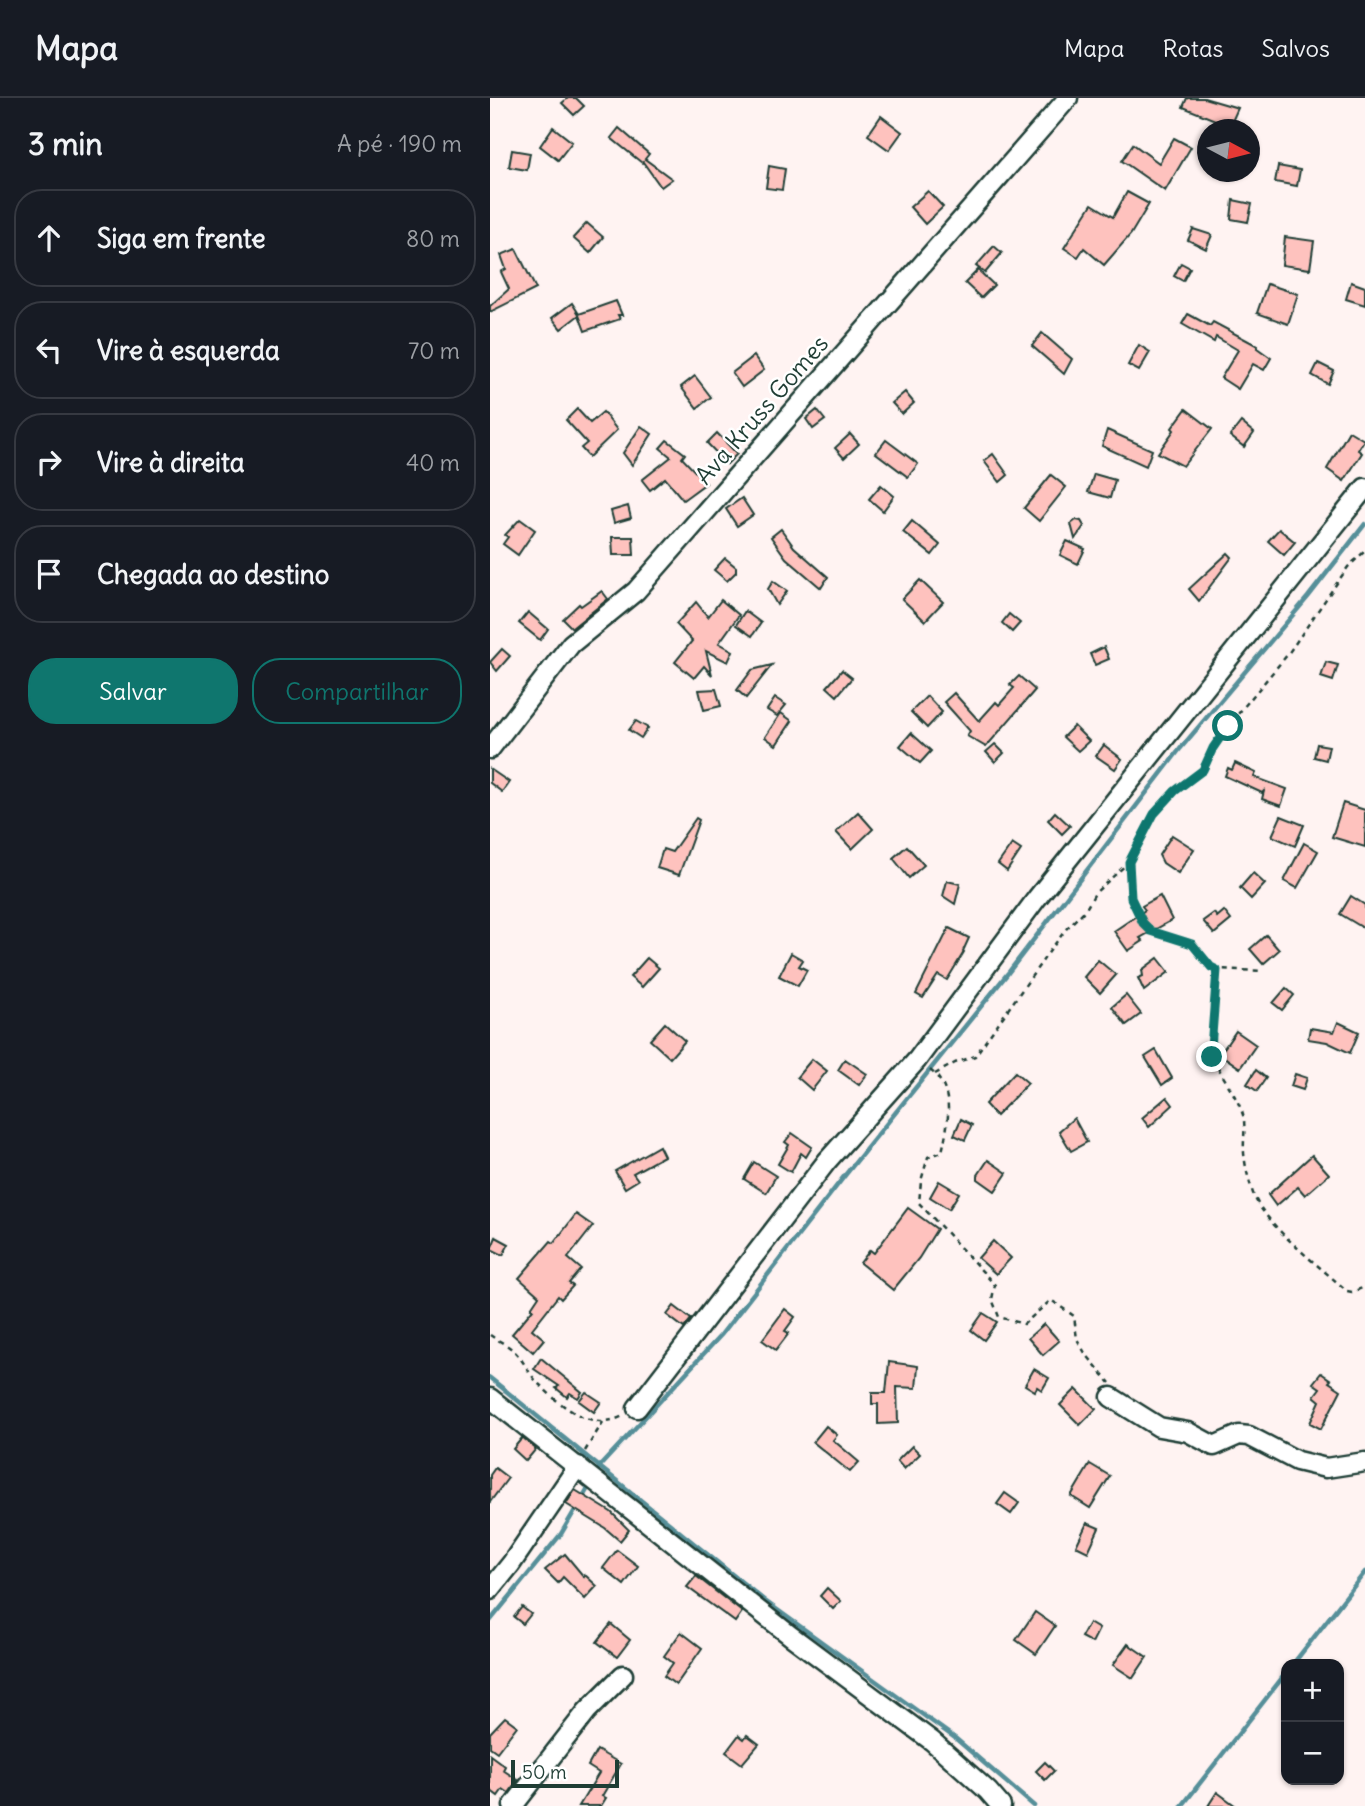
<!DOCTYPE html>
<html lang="pt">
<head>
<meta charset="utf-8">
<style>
  :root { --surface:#171b24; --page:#20242c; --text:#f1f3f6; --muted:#9ea1a6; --line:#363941; --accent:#0f766e }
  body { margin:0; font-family:Delius,sans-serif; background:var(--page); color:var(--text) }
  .controls { position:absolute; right:21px; bottom:21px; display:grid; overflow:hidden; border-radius:14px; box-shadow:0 2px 5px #0004 }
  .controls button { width:63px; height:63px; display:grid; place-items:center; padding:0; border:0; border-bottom:2px solid var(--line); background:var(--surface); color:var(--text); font:35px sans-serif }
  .compass { position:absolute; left:707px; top:21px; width:63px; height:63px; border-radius:50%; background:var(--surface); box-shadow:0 2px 5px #0004; rotate:97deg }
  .scale { position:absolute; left:21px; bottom:18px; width:108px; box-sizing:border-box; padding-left:7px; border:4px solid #1f3d34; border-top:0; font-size:19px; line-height:24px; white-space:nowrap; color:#1f3d34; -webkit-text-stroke:5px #fff; paint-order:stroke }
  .stop { position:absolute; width:21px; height:21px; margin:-16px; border:5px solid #0f766e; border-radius:50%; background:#fff }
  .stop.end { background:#0f766e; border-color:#fff; box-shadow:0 2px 7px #0008 }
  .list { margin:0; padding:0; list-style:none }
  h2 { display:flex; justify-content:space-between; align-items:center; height:91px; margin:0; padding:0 28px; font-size:30px }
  h2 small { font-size:23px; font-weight:400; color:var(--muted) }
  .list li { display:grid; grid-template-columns:46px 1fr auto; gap:21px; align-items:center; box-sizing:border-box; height:98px; margin:0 14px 14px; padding:0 14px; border:2px solid var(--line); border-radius:28px }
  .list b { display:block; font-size:26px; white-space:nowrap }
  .list em { font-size:23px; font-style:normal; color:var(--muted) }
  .actions { display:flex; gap:14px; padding:21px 28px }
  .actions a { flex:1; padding:16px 0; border:2px solid var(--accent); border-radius:28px; text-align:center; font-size:24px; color:var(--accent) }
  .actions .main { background:var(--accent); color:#fff }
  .icon { flex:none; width:38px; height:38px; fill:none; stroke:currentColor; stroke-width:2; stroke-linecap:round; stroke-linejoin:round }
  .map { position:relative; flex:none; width:875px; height:1708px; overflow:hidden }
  header { display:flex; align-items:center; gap:42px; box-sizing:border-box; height:98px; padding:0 35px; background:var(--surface); border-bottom:2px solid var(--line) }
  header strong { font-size:33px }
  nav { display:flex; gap:38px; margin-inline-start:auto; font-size:24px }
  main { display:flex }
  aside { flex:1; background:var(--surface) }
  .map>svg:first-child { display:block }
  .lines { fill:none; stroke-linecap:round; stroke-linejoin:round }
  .stream { stroke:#578f99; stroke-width:4.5 }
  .building { fill:#fec2be; stroke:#1f3d34; stroke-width:2 }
  .minor-casing { stroke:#1f3d34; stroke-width:23 }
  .path { stroke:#1f3d34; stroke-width:2.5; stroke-dasharray:5 5; stroke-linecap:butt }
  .minor { stroke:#fff; stroke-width:18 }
  .route { stroke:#0f766e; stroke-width:9 }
  .labels { text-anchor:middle; stroke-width:5; stroke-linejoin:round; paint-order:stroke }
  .street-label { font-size:24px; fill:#1f3d34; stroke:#fff }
</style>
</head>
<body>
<header>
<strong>Mapa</strong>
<nav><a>Mapa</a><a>Rotas</a><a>Salvos</a></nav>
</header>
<main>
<aside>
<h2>3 min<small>A pé · 190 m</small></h2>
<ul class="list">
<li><svg class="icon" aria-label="ahead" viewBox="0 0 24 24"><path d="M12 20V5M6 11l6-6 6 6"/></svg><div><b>Siga em frente</b></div><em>80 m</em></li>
<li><svg class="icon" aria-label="left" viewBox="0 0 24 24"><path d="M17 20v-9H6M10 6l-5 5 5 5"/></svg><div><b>Vire à esquerda</b></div><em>70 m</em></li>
<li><svg class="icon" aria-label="right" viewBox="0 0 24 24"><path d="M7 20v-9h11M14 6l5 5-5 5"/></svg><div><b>Vire à direita</b></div><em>40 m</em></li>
<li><svg class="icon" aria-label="arrive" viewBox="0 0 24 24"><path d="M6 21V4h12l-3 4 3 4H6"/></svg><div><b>Chegada ao destino</b></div></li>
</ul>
<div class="actions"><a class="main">Salvar</a><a>Compartilhar</a></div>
</aside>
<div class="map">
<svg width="875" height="1708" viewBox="0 0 875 1708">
  <rect width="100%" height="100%" fill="#fff3f2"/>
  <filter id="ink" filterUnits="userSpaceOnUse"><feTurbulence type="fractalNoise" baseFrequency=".0143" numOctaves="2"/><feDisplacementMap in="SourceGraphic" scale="14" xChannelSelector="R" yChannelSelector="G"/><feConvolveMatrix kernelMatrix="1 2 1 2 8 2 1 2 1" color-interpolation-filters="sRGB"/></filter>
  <g filter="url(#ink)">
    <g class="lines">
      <g class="stream">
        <polyline points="0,1280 275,1503 465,1640 544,1708"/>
        <polyline points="105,1378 110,1368 231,1237 356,1076 518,875 690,651 818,499 875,426"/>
        <polyline points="0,1523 71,1436 101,1385"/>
        <polyline points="803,1566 875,1474"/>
        <polyline points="692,1708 796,1575"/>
      </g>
    </g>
    <g class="building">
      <polygon points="78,0 86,0 94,8 84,17 72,5"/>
      <polygon points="697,0 714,0 748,10 740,28 693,9"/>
      <polygon points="391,18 412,34 399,52 378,37"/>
      <polygon points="63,29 82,44 68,62 50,48"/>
      <polygon points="129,30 159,56 155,61 182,81 171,89 153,64 152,65 121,40"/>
      <polygon points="684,40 701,49 675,93 632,63 643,46 669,65"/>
      <polygon points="22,52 40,55 37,72 19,69"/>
      <polygon points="279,68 295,71 292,92 276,90"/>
      <polygon points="788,68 810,72 807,88 785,84"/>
      <polygon points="438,93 453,109 435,126 420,109"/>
      <polygon points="637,94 659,106 641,136 614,167 594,150 588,159 574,150 602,106 623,119"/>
      <polygon points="743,102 762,106 758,124 741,121"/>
      <polygon points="97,125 113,139 100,155 83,140"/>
      <polygon points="703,131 722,137 716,151 698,142"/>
      <polygon points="795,139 824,143 820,171 792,167"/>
      <polygon points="504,148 512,155 495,175 486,168"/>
      <polygon points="26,151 46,191 0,214 0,208 19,191 11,174 16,171 11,157"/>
      <polygon points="691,165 700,170 693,183 684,178"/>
      <polygon points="488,172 504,187 491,200 475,185"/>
      <polygon points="861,184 875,189 875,207 856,201"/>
      <polygon points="777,186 808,196 798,226 767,215"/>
      <polygon points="126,203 132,217 128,217 130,221 95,233 89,217 71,231 62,220 82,205 89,216"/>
      <polygon points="698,216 720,228 723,224 768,248 767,250 781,260 774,272 763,266 748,291 731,280 748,252 726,239 724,244 692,226"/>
      <polygon points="552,235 582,261 574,276 542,248"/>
      <polygon points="649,247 660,254 649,273 638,267"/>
      <polygon points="264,258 274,272 252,289 242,275"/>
      <polygon points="828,265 844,273 838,286 822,277"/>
      <polygon points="205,278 221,299 207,310 191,289"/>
      <polygon points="415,294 424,305 412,316 402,305"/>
      <polygon points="87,311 100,325 113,314 127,332 99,359 91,350 97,345 76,322"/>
      <polygon points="696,311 722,331 693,368 668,355 684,332 682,330"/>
      <polygon points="327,312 335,322 323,331 316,321"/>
      <polygon points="751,324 764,335 754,349 740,338"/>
      <polygon points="151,328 162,336 142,367 133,355"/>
      <polygon points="617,332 662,352 656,368 612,348"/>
      <polygon points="859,333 874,342 868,352 872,355 854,383 837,371"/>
      <polygon points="227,335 247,356 237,366 217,345"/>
      <polygon points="360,336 369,346 354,360 345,350"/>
      <polygon points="177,342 195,356 192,360 216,385 193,402 175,380 160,392 152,382 181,359 170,350"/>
      <polygon points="396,342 428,366 418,379 386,355"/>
      <polygon points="503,356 518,377 510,384 494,363"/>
      <polygon points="604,376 625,382 620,400 598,394"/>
      <polygon points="561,377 576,389 549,423 534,410"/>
      <polygon points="391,387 404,398 393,413 379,401"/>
      <polygon points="252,400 263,417 247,428 236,411"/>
      <polygon points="138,408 141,420 124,425 121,413"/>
      <polygon points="30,421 45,432 28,457 13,446 18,439 15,437"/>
      <polygon points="586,422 591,423 594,428 585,441 581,426"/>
      <polygon points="422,423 450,447 442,457 413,434"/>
      <polygon points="291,431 304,449 338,479 331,490 296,460 281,439"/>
      <polygon points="789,431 805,444 794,457 778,443"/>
      <polygon points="122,439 143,439 144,457 123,457"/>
      <polygon points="577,443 595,451 588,466 570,457"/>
      <polygon points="738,455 742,459 709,503 699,491"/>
      <polygon points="235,460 246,469 246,474 237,483 224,472"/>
      <polygon points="430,482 453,504 435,523 412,501"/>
      <polygon points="283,483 297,493 287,507 278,491"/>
      <polygon points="112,493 118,501 82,530 73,521 89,506 91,508"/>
      <polygon points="231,502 249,517 229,545 243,553 238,564 216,553 222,577 214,568 204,580 185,564 202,543 186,526 206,504 218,519"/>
      <polygon points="255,513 271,525 262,538 246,527"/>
      <polygon points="38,514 58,531 50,542 29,525"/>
      <polygon points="519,516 530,525 522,534 512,525"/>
      <polygon points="614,549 619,561 605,567 600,556"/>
      <polygon points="12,551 20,558 7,573 0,564"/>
      <polygon points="836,564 848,567 843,583 831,579"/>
      <polygon points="282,567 256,600 247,592 262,572"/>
      <polygon points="352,572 362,580 347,598 337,589"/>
      <polygon points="529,578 545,592 496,649 477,638 480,633 454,604 464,595 489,623 506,604 509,607 524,590 520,587"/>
      <polygon points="226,591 231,608 214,612 209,592"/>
      <polygon points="437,598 452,614 437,630 421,614"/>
      <polygon points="285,600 296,607 287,618 277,612"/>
      <polygon points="291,615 302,623 286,647 275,639"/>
      <polygon points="146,623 158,630 151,640 139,632"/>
      <polygon points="584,628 599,643 588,653 573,639"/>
      <polygon points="421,635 441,653 430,665 410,648"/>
      <polygon points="505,646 514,655 505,664 496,654"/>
      <polygon points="827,646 839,648 836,662 824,659"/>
      <polygon points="614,647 632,661 625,671 606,658"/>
      <polygon points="745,665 766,675 764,679 797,691 791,708 772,701 774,693 772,695 735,678 738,670 742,672"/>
      <polygon points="0,671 19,684 12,694 0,685"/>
      <polygon points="853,705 875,712 875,749 842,739"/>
      <polygon points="368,714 383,731 362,751 346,734"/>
      <polygon points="565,714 580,728 572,736 558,722"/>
      <polygon points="791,718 814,727 805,748 782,738"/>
      <polygon points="206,720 209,722 189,777 167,770 173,751 182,754"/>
      <polygon points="682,737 704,751 688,775 673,765 669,757"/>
      <polygon points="814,745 828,753 807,790 794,783"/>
      <polygon points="522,746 531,752 517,773 508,766"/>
      <polygon points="417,748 434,767 419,780 403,760"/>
      <polygon points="763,775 775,786 761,801 750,790"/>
      <polygon points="457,783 470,786 465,806 453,798"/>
      <polygon points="670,798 682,822 650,840 653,843 638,853 624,833 655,812 652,808"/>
      <polygon points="861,798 875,807 875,831 850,816"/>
      <polygon points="734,813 741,822 724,836 713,823 724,815 727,819"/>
      <polygon points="459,830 479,840 473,853 474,854 457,882 448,877 433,900 426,896"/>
      <polygon points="776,837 789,852 773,866 760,851"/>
      <polygon points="301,855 313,862 309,868 317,872 308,888 289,878"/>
      <polygon points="157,860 169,870 152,889 140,879"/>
      <polygon points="668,860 679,874 654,893 648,880 653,878 652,872"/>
      <polygon points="608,862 626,877 610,895 594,879"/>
      <polygon points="796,890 804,897 792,912 783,905"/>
      <polygon points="636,897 651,916 636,927 622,909"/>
      <polygon points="848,924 869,934 860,955 837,944 818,941 820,930 844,934"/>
      <polygon points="175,925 195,943 180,960 160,942"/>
      <polygon points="746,933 766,947 750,970 730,956"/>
      <polygon points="666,952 682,980 672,987 655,959"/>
      <polygon points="322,961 337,973 322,992 307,979"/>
      <polygon points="355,961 377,976 369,987 348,972"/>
      <polygon points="766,972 776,980 767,993 757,986"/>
      <polygon points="525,974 538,985 506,1018 495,1006"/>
      <polygon points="805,976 817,980 813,992 801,988"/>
      <polygon points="677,999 683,1007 659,1029 652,1020"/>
      <polygon points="584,1020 597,1044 581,1053 569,1033"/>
      <polygon points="471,1021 482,1027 475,1042 464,1037"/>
      <polygon points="302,1035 322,1049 316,1059 311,1055 301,1074 288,1066 299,1047 295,1044"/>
      <polygon points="169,1048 174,1058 143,1075 148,1082 135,1090 125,1073"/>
      <polygon points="822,1057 839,1076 815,1097 808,1089 786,1108 778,1097"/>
      <polygon points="498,1062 517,1075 505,1093 488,1081 488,1077"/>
      <polygon points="264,1064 286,1078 276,1095 254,1081"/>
      <polygon points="449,1083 469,1095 459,1111 440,1099"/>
      <polygon points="418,1110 447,1131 429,1160 403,1192 370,1165 380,1152 384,1155"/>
      <polygon points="86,1116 103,1128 78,1160 91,1171 79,1185 83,1188 71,1201 68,1198 42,1231 54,1241 43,1254 22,1236 43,1211 41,1210 49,1198 29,1180 61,1143 64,1145"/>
      <polygon points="6,1139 19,1146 13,1157 1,1151"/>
      <polygon points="503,1143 521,1160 506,1176 488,1160"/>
      <polygon points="184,1208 201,1221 194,1230 177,1217"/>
      <polygon points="295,1211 305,1219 295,1233 299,1235 286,1252 272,1242"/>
      <polygon points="493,1215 507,1224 494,1242 481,1232"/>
      <polygon points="554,1226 569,1243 553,1257 538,1240"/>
      <polygon points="51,1260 92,1294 88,1300 80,1295 77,1299 66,1290 69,1288 44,1271"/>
      <polygon points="399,1264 428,1268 426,1290 407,1289 408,1325 388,1326 388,1306 382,1306 382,1295 396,1295"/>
      <polygon points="544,1271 559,1280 552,1292 547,1289 545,1293 535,1287"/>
      <polygon points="831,1275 841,1282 839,1284 851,1292 831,1331 820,1325 830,1303 824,1298 830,1290 823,1285"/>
      <polygon points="586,1291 606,1311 590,1327 570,1307"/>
      <polygon points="96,1294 111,1304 104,1314 89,1303"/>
      <polygon points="336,1328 347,1337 343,1342 369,1364 360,1374 323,1344"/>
      <polygon points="32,1340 46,1351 36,1363 23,1351"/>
      <polygon points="422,1348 430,1356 414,1371 407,1363"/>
      <polygon points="600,1366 620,1378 600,1410 581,1398"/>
      <polygon points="5,1370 18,1380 0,1404 0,1377"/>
      <polygon points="85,1392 121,1414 139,1432 130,1443 115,1430 76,1406"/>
      <polygon points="515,1395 529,1405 521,1416 507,1406"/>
      <polygon points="597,1425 609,1430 598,1454 586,1448"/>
      <polygon points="127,1452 148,1468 134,1487 113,1470"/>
      <polygon points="75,1456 94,1479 95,1477 107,1488 95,1501 73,1479 68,1485 55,1472"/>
      <polygon points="206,1478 252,1514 245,1524 197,1489"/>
      <polygon points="337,1490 351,1503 343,1511 330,1498"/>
      <polygon points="32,1509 41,1516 33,1526 24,1519"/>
      <polygon points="545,1514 565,1528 546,1556 526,1542"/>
      <polygon points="599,1525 609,1531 602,1545 591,1539"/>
      <polygon points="121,1526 140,1542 127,1559 107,1544"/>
      <polygon points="191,1534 212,1550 186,1587 174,1578 183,1565 174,1558"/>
      <polygon points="638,1546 657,1559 643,1580 623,1567"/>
      <polygon points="15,1619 27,1628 7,1654 0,1649 0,1635"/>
      <polygon points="249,1637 254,1641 257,1637 269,1646 252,1666 236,1654"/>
      <polygon points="107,1652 131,1666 112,1698 116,1700 111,1708 89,1708 109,1675 98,1668"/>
      <polygon points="0,1657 15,1668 13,1672 28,1682 19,1695 13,1691 8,1698 0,1692"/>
      <polygon points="555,1664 564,1673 555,1682 546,1673"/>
      <polygon points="727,1694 746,1708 718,1708"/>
    </g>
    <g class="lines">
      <g class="minor-casing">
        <g id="minor">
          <polyline points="0,651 81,546 146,493 578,0"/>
          <polyline points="621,1299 669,1329 698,1334 724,1348 749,1337 759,1338 807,1363 836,1370 875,1364"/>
          <polyline points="0,1300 301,1538 442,1643 498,1693 511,1708"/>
          <polyline points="147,1310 337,1063 427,962 547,800 875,390"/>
          <polyline points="0,1492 21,1466 88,1368"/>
          <polyline points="23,1708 97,1613 133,1577"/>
        </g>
      </g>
      <g class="path">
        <path d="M639 764C641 793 641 827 673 838 681 841 692 840 700 845 710 852 714 867 727 871L773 873"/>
        <path d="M727 871 721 950C724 970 746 994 753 1017 756 1029 753 1043 754 1055 755 1067 758 1080 762 1092 770 1124 832 1170 857 1193L862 1194 875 1189"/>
        <path d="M440 972C466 992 458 1027 452 1054L438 1059 431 1083 429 1105 505 1187 502 1201 509 1219 534 1226 561 1202 584 1218 587 1241 595 1255 620 1285"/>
        <polyline points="445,976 465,965 485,958 556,858 577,830 596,811 605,795 639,764 664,716 677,700 713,672 723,650 738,628 798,556 858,469 875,453"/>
        <path d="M0 1237C7 1242 16 1246 23 1252 34 1262 39 1277 50 1287 72 1309 103 1335 135 1317"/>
        <polyline points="95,1353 113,1324"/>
      </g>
      <use href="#minor" class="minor"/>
    </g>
  </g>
  <g class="lines" filter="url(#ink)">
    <polyline class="route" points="722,959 721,950 727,872 721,869 702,846 661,833 653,825 641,800 639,764 664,716 685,693 713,672 723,650 738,628"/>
  </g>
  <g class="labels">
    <g class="street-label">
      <text transform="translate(272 312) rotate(-49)" y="8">Ava Kruss Gomes</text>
    </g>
  </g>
</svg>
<div class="controls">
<button>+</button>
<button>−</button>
</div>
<svg class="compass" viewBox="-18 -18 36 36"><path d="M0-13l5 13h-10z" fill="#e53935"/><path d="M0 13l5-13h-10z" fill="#9ea1a6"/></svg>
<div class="scale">50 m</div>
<div class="stop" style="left:738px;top:628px"></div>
<div class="stop end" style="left:722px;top:959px"></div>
</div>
</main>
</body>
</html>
